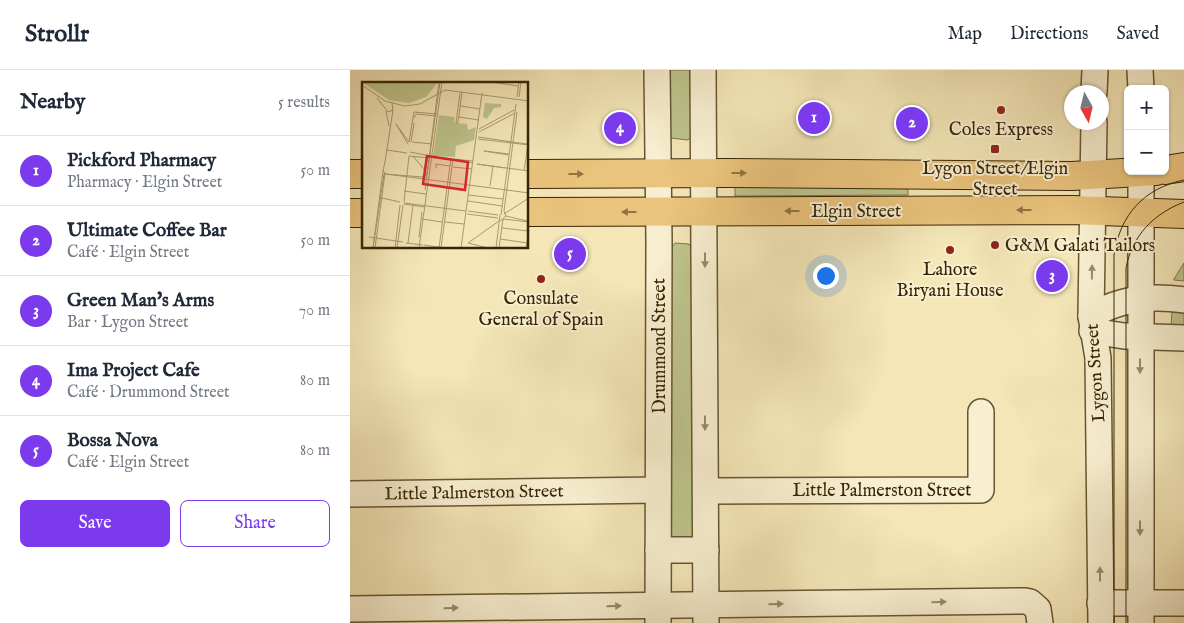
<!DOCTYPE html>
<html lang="en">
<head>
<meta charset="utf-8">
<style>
  :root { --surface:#fff; --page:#f2f2f3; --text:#1f2937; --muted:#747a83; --line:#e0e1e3; --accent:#7c3aed }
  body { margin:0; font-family:"IM FELL English",serif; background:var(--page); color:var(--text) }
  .controls { position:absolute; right:15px; top:15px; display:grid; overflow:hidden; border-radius:8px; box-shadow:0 1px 4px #0004 }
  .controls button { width:45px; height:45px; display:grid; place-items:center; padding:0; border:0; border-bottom:1px solid var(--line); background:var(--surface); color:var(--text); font:25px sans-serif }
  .compass { position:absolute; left:714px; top:15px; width:45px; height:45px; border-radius:50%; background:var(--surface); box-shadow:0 1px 4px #0004; rotate:172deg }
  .you { position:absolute; left:475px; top:205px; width:18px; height:18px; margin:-12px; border:4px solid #fff; border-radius:50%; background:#1a73e8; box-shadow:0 0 0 8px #1a73e833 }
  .badge { display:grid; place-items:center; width:32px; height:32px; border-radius:50%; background:var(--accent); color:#fff; font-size:16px; font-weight:700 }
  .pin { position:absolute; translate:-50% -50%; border:2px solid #fff; box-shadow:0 1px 5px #0006 }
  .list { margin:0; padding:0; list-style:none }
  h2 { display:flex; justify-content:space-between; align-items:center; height:65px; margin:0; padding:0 20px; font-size:21px }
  h2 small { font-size:16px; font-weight:400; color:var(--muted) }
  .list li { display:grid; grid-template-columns:32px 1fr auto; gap:15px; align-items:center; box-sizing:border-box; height:70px; padding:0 20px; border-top:1px solid var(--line) }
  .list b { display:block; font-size:19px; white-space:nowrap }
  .list p { margin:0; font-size:16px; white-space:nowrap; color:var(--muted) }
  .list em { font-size:16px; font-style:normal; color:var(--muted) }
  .actions { display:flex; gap:10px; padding:15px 20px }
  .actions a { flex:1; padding:11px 0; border:1px solid var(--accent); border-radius:8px; text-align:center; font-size:18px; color:var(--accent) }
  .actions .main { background:var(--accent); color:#fff }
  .map { position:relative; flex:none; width:834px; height:553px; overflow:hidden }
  header { display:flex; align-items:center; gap:30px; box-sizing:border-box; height:70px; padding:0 25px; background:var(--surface); border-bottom:1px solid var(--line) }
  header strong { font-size:24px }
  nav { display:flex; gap:28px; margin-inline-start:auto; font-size:18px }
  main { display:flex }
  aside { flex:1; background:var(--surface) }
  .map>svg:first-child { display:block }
  .green { fill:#bec48c; stroke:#7b744a }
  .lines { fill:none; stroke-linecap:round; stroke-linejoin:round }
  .minor-casing { stroke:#675534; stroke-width:28 }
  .major-casing { stroke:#382508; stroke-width:30 }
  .minor { stroke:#f8efd0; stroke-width:25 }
  .major { stroke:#eac37c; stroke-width:28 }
  .tram { stroke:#382508; stroke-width:1 }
  .oneway { fill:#917442 }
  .oneway2 { fill:#988a6c }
  .poi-dot { fill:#8f2418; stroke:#f8efd0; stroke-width:2 }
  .labels { text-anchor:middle; stroke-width:4; stroke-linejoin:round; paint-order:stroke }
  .poi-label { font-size:18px; fill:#382508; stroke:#f8efd0 }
  .street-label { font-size:18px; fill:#382508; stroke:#f8efd0 }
  .inset-road { fill:none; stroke:#a99971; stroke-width:1 }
  .view { fill:#d62828; fill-opacity:0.15; stroke:#d62828; stroke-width:2.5 }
  .inset-edge { fill:none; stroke:#382508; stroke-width:2.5 }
</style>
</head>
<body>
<header>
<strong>Strollr</strong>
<nav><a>Map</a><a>Directions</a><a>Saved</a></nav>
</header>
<main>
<aside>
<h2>Nearby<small>5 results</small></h2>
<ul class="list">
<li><span class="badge">1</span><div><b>Pickford Pharmacy</b><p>Pharmacy · Elgin Street</p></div><em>50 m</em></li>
<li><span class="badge">2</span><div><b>Ultimate Coffee Bar</b><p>Café · Elgin Street</p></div><em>50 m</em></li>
<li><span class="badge">3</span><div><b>Green Man's Arms</b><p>Bar · Lygon Street</p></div><em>70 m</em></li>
<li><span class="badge">4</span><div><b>Ima Project Cafe</b><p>Café · Drummond Street</p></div><em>80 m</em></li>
<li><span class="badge">5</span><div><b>Bossa Nova</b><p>Café · Elgin Street</p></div><em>80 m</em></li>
</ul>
<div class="actions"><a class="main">Save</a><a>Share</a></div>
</aside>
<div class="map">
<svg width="834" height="553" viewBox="0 0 834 553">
  <rect width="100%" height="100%" fill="#f4e6b7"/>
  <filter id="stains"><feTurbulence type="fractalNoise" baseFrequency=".004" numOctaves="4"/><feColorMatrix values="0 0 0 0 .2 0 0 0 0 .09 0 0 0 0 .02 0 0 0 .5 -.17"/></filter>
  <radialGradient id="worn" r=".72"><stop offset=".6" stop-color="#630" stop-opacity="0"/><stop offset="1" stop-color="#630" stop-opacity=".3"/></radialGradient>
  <g class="green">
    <polygon points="317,0 344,0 343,65 338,70 321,68 317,61"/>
    <polygon points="558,111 558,125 385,126 385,112"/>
    <polygon points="325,173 339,174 343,180 345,465 342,469 325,469 320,465 317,183"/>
    <polygon points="834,193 834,211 824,210 824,209"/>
    <polygon points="822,242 834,242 834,256 821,257"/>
  </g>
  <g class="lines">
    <g class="minor-casing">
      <g id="minor">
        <polyline points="307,0 309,171 308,553"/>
        <polyline points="353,0 356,553"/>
        <polyline points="790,0 791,19"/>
        <polyline points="744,22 745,0"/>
        <polyline points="744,52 741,246 748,288 751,553"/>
        <polyline points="791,101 791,553"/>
        <path d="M741 246C770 228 801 225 834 230"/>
        <polyline points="742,261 774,266 834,268"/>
        <polyline points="356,421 631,420 631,342"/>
        <polyline points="0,424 308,420"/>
        <polyline points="308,480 356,480"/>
        <polyline points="750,533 834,533"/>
        <polyline points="0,539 675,531 680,532 688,539 690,553"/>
      </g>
    </g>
    <g class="major-casing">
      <g id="major">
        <polyline points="815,100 834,97"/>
        <polyline points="0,104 14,104"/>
        <polyline points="178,104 379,103 722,106 806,101"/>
        <polyline points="178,142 723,140 834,144"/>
        <polyline points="0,143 14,143"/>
      </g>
    </g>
    <use href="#minor" class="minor"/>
    <use href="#major" class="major"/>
    <g class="tram">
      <path d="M764 553V185C770 145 794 118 834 110"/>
      <path d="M776 553V198C782 166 803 144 834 132"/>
    </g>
  </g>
  <defs><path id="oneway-solid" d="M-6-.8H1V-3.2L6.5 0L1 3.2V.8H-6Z" transform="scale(1.25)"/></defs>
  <g class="oneway">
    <use href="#oneway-solid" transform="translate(389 103)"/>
    <use href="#oneway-solid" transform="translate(226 104)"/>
    <use href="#oneway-solid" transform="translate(674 140) rotate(180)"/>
    <use href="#oneway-solid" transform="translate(442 141) rotate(180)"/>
    <use href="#oneway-solid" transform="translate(279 142) rotate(-180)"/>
  </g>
  <g class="oneway2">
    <use href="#oneway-solid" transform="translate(355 190) rotate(90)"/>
    <use href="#oneway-solid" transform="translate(742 202) rotate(-89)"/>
    <use href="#oneway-solid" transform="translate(790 296) rotate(90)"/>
    <use href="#oneway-solid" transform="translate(355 353) rotate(90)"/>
    <use href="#oneway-solid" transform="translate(790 458) rotate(90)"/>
    <use href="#oneway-solid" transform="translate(750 504) rotate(-90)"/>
    <use href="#oneway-solid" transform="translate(589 532) rotate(-1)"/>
    <use href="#oneway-solid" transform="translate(426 534) rotate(-1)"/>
    <use href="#oneway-solid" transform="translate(264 536) rotate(-1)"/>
    <use href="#oneway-solid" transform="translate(101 538) rotate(-1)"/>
  </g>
  <g class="poi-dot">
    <circle cx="651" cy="40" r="5"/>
    <rect x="640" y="74" width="10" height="10" rx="2.5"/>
    <circle cx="645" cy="175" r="5"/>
    <circle cx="600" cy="180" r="5"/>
    <circle cx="191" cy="209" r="5"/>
  </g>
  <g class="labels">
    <g class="poi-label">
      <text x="651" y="65">Coles Express</text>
      <text x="645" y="104">Lygon Street/Elgin<tspan x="645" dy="21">Street</tspan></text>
      <text x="655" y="181" text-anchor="start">G&amp;M Galati Tailors</text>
      <text x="600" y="205">Lahore<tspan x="600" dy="21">Biryani House</tspan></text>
      <text x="191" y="234">Consulate<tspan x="191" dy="21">General of Spain</tspan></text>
    </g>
    <g class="street-label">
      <text x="506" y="147">Elgin Street</text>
      <text transform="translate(309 276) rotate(-90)" y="6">Drummond Street</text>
      <text transform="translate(745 303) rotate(-94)" y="6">Lygon Street</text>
      <text x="532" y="426">Little Palmerston Street</text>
      <text transform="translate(124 422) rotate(-1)" y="6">Little Palmerston Street</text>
    </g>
  </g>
  <g transform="translate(12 12)">
    <rect width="166" height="166" fill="#f4e6b7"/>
    <path d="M0 0H76L64 15 47 21 27 18ZM123 21 139 22V25L132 26 125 37 121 35ZM77 33 93 35 92 41 105 42 106 48 114 45 112 58 94 64 93 75 71 74Z" fill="#bec48c"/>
    <path class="inset-road" d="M130 0 156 4M0 3 23 19 43 24 58 22 83 8 167 19M98 11 94 41H96L100 10M155 15 157 0M157 15 159 0M15 16 26 30 31 28 30 21M99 24 118 27M24 29 27 44M97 35 117 38M52 36 54 32 74 34M34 42 46 62M34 42 47 60M117 47 152 28M117 50 153 31M116 55 165 62M116 57 167 63M47 60 52 30 75 32M49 60 52 41M50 60 70 62M25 68 45 71M48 70 69 74M147 73 122 69 147 72M51 74 65 91M72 75 111 81M72 75 111 79M23 80 21 89 24 92 167 111M23 80 31 28M115 82 167 89M115 82 143 86M91 85 110 87M74 86V82L88 84M162 89 167 56M128 104 131 84M63 108 77 0M42 109 64 112M106 113 141 117M20 116 38 120M106 119 140 124M42 120 47 74 68 76M42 121 104 129M42 122 62 125M106 129 136 133M105 132 136 136M142 132 167 116M139 133 154 22M144 134 165 139M60 137 80 140M141 137 167 140M138 139 144 134 142 129 155 30M83 140 102 142M140 146 166 149M7 155 41 160M57 155 60 130M138 157 165 161M44 161 61 163M46 161 51 123M62 163 83 166M11 166 21 89M11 166 22 92 61 95 65 93 78 0M13 166 23 91M33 166 38 123M35 166 41 123M57 166 80 0M77 166 89 76M79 166 91 77M99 166 120 11M126 166 106 161 137 139M134 166 138 133M137 166 141 137M164 166 167 148"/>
    <path class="view" d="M65 74 106 80 103 108 61 102Z"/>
    <rect width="166" height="166" class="inset-edge"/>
  </g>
  <rect width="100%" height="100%" filter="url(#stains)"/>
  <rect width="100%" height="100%" fill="url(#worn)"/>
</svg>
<div class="controls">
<button>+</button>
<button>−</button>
</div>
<svg class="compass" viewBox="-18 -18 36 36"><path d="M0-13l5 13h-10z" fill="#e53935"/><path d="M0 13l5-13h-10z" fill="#747a83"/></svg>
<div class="you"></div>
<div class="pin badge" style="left:464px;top:48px">1</div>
<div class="pin badge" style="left:562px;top:53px">2</div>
<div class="pin badge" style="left:702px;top:206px">3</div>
<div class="pin badge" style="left:270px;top:58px">4</div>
<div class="pin badge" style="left:220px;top:184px">5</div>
</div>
</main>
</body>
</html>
